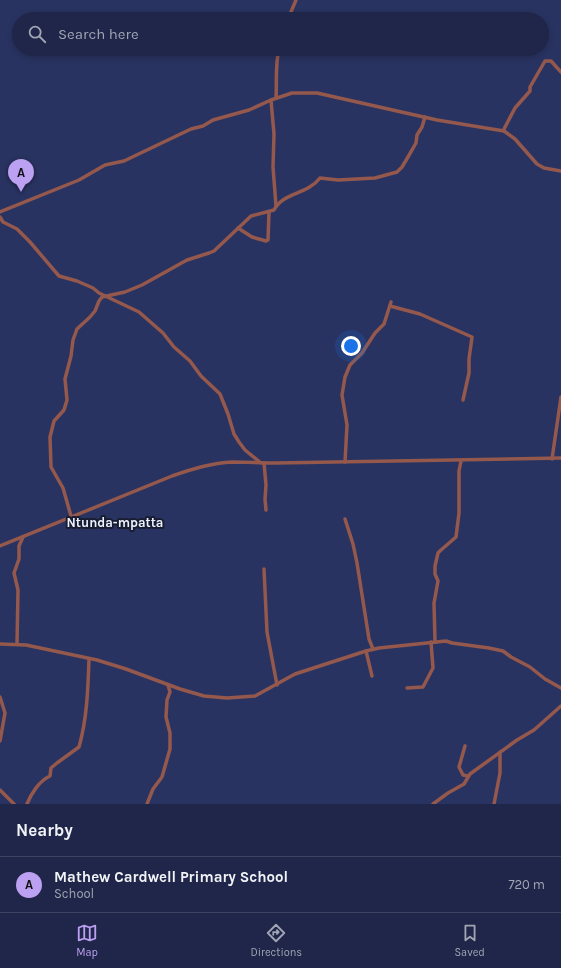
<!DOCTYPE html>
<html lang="en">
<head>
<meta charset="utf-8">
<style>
  :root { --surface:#1f2649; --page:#272e50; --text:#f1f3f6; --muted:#a1a5b4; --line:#3c4361; --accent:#bca0f2 }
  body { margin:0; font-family:Karla,sans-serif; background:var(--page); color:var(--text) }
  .you { position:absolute; left:351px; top:346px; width:14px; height:14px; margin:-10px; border:3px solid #fff; border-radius:50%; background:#1a73e8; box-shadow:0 0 0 6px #1a73e833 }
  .badge { display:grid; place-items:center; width:26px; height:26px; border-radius:50%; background:var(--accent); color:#111; font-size:13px; font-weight:700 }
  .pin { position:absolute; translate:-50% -33px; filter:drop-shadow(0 1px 2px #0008) }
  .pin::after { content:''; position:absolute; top:21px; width:14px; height:12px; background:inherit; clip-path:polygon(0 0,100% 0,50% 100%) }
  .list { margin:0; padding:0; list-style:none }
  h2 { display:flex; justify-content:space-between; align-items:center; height:52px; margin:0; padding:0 16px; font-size:17px }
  h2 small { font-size:13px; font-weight:400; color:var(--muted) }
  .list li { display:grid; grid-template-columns:26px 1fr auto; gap:12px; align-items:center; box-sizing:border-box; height:56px; padding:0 16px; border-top:1px solid var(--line) }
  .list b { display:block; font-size:15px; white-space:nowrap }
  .list p { margin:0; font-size:13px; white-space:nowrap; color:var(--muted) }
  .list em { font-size:13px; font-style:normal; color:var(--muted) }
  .icon { flex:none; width:22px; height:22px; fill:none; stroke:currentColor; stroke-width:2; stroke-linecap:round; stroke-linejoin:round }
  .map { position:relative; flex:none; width:561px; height:804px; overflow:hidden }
  .search { position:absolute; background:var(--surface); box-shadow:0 2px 6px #0003; left:12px; right:12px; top:12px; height:44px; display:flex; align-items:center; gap:10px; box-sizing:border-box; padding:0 14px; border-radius:22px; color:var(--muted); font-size:15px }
  .sheet { height:108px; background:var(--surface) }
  nav { display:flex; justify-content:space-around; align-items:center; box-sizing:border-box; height:56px; border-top:1px solid var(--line); background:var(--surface); font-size:11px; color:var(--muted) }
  nav a { display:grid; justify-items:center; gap:2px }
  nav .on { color:var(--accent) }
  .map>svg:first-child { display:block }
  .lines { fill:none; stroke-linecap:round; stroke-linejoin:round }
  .minor { stroke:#94584c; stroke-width:3.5 }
  .labels { text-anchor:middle; stroke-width:4; stroke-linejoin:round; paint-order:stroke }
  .quarter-label { font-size:13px; font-weight:bold; fill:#eff3ff; stroke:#181d32 }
</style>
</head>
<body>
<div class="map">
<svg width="561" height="804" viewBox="0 0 561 804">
  <rect width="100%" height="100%" fill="#293361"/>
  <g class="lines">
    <g class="minor">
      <polyline points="288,19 296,0"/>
      <path d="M276 98C277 81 275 65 279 49"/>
      <polyline points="271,100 274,134 273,167 276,206"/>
      <polyline points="504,131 504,129 515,108 530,91 530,87 545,61 551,61 561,72"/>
      <polyline points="0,212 79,180 105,165 124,161 191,129 203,126 213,120 249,110 271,100 292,93 317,93 437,120 504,131 515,139 537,164 544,168 561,171"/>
      <polyline points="0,217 3,222 17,229 30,242 59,276 77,281 93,288 99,293 139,312 163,333 174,347 190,361 201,376 220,394 228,414 234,434 239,442 245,450 261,463"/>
      <polyline points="238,228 252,237 266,241 268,240 269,212"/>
      <polyline points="390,306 420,314 472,337 469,359 469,373 463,400"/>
      <polyline points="552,459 561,397"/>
      <polyline points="345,462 347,425 342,395 345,377 350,365 362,353 375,333 384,324 391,302"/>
      <polyline points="264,463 266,485 265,499 266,510"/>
      <path d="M71 516 63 488 51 467 50 437 54 421 64 410 67 400 65 379 71 356 73 340 77 329 90 317 95 311 99 301 102 297 125 292 142 285 187 260 209 253 214 251 251 216 274 210C283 192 307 195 320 178L338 180 375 178 397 172 402 167 408 157 416 143 417 135 422 127 425 117"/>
      <polyline points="345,519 353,544 357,563 369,639 373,649"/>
      <path d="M0 546 172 476C192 469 211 463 233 462 247 462 262 463 276 463L561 458"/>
      <polyline points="264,569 267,632 277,685"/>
      <polyline points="435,642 434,603 438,581 435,574 435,566 438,553 441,550 456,537 459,513 459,471 461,461"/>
      <polyline points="0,644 26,645 97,660 126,669 180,689 204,696 227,698 255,696 295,674 366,651 379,648 446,641 452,643 489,648 503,651 511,657 530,667 545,679 561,688"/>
      <polyline points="17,644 18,590 14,573 19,559 19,546 23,537"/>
      <polyline points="366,651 372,676"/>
      <polyline points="407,688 423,687 433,668 431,642"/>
      <polyline points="0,697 5,713 0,741"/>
      <polyline points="465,746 459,767 463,775 468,776"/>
      <polyline points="0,790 14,804"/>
      <path d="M27 804C31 794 39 781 50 776L51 768 57 763 79 747C87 719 88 689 89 659"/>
      <polyline points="147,804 153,789 162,777 170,749 170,733 166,717 167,700 170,692 168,685"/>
      <polyline points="433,804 448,793 464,784 470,774 517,740 534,730 561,706"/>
      <polyline points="494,804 500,773 500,752"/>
    </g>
  </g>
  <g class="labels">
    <g class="quarter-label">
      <text x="115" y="527">Ntunda-mpatta</text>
    </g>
  </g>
</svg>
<div class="you"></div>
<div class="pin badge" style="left:21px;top:192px">A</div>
<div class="search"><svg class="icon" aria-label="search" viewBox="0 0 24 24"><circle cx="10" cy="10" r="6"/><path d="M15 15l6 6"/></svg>Search here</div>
</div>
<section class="sheet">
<h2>Nearby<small></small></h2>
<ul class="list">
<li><span class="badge">A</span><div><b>Mathew Cardwell Primary School</b><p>School</p></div><em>720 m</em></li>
</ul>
</section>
<nav>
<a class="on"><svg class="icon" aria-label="map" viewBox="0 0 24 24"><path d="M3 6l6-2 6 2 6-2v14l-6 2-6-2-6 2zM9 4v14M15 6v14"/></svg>Map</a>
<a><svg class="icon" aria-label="directions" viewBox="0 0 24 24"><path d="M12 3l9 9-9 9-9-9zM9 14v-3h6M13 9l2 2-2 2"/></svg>Directions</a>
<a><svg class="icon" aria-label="saved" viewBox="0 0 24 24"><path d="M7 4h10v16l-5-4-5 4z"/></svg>Saved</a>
</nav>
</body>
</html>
